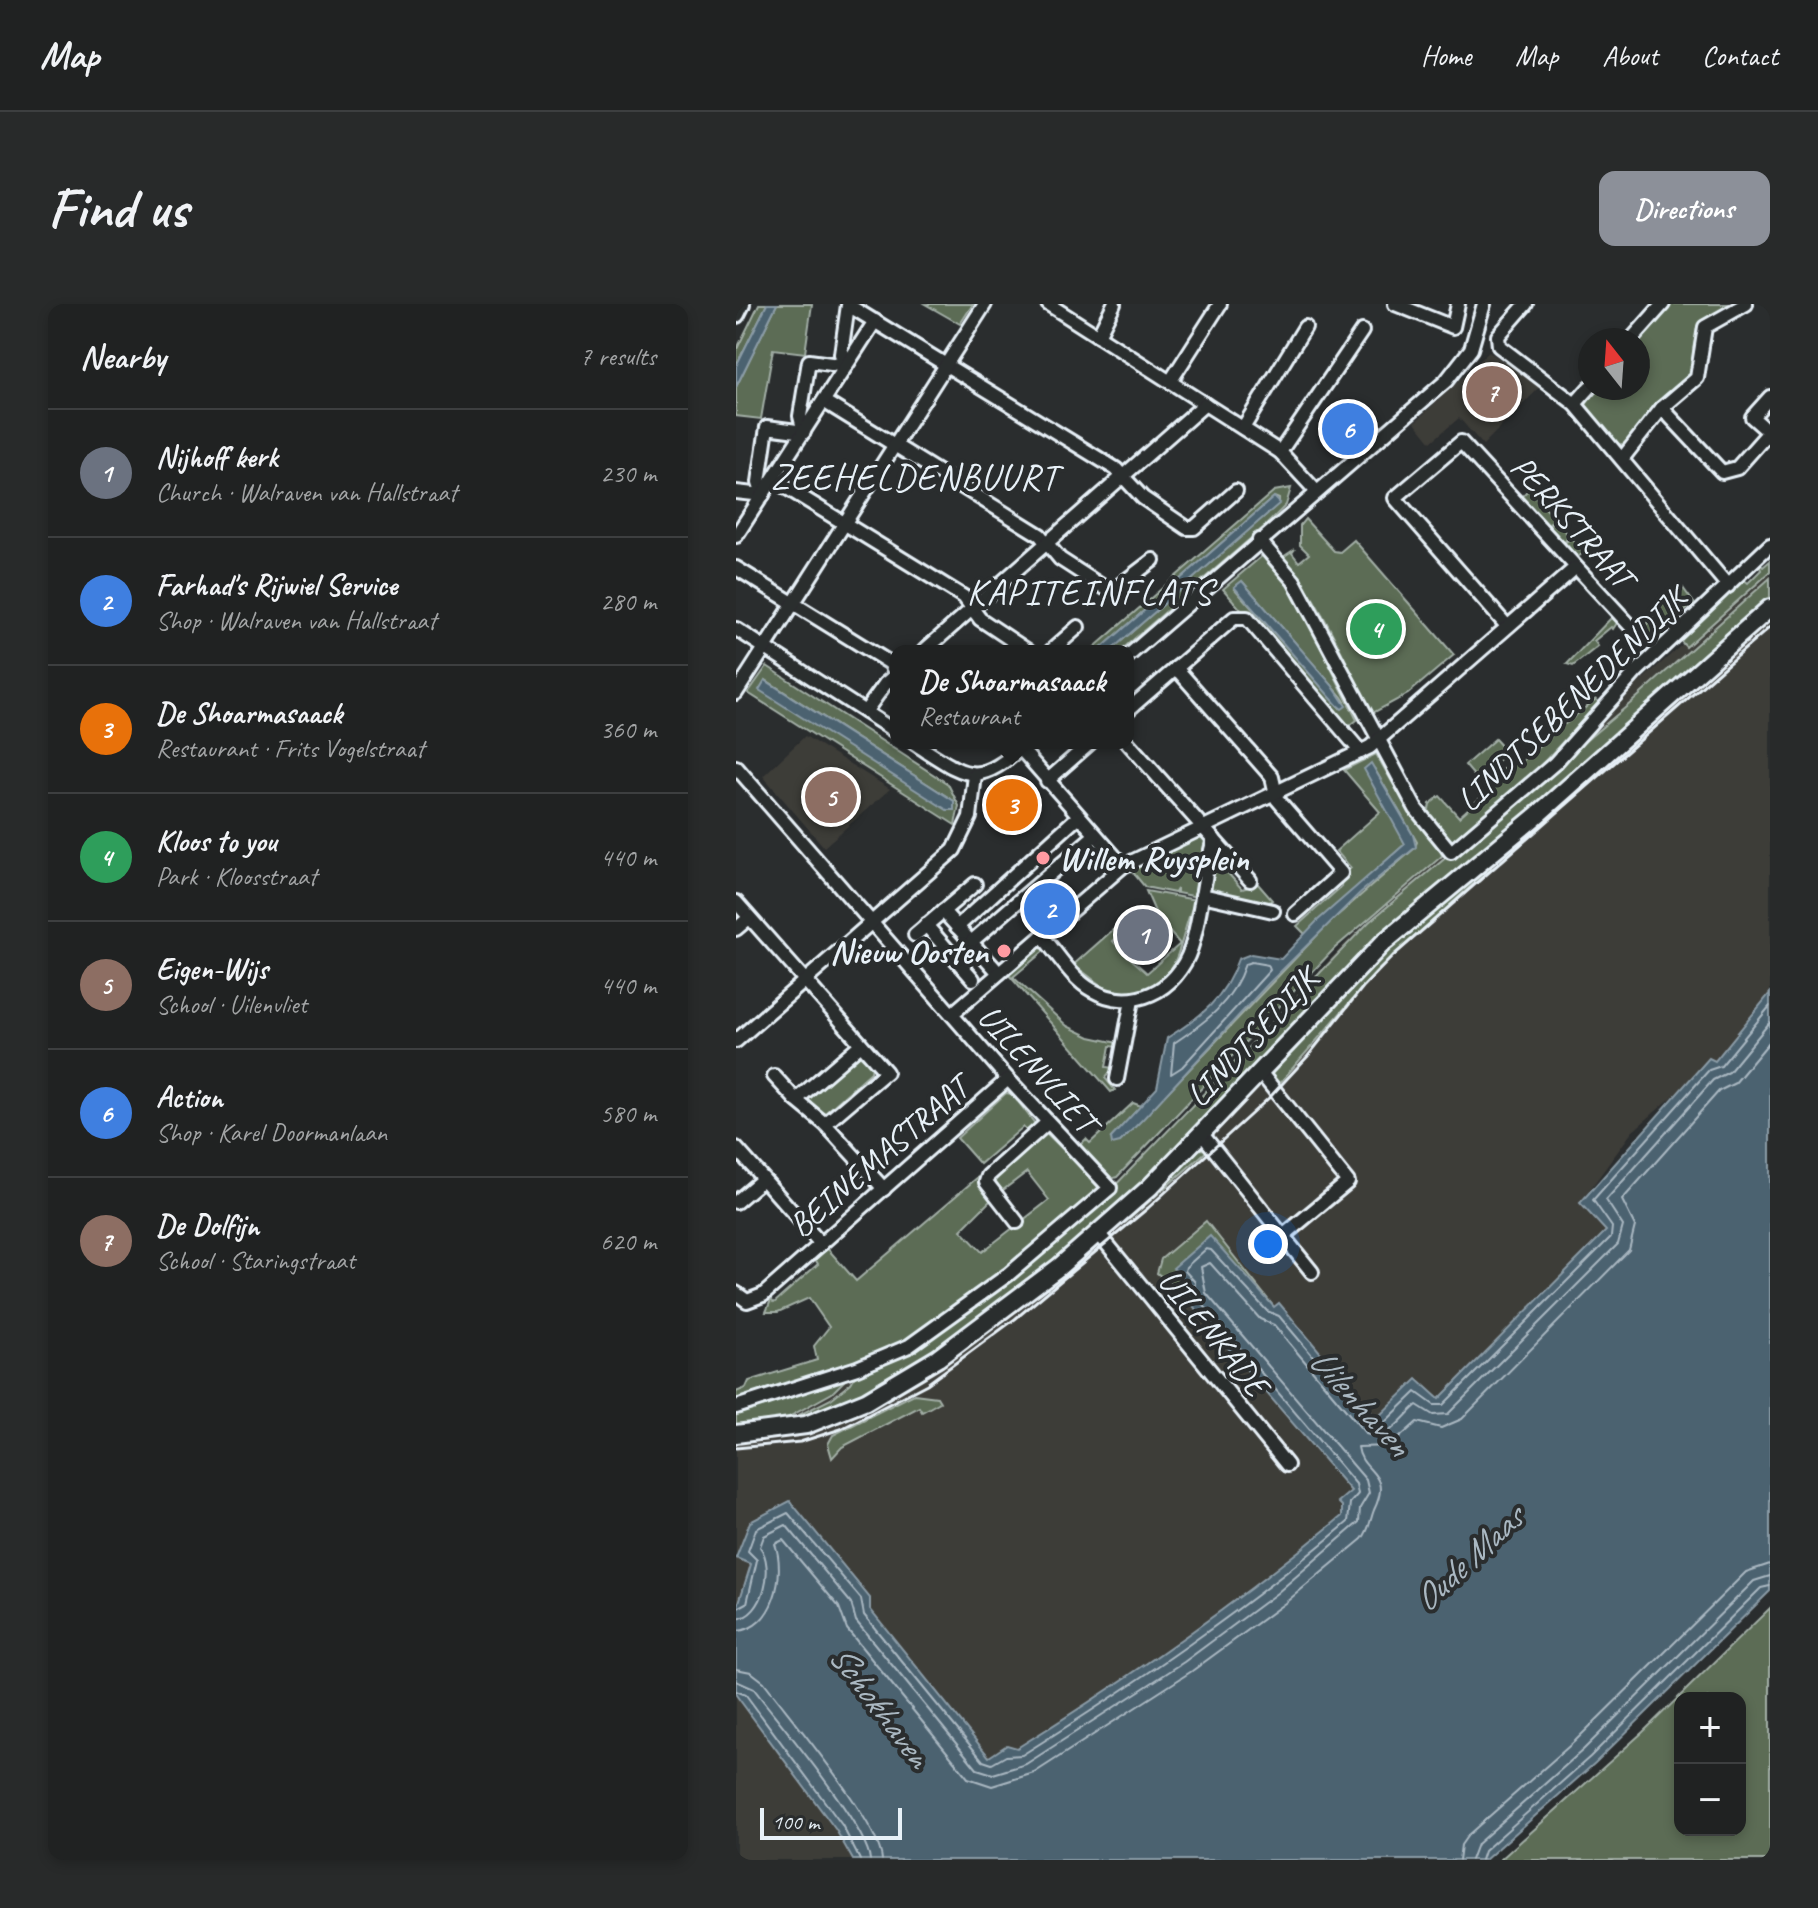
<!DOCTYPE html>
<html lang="en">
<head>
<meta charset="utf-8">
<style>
  :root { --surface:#202222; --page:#282a2a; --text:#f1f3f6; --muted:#a2a4a5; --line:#3d3f40; --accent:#8c9099 }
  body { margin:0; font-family:Caveat,sans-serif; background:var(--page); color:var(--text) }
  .controls { position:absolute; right:24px; bottom:24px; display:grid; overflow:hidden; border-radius:16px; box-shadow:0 4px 12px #0003 }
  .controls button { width:72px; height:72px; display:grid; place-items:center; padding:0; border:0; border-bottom:2px solid var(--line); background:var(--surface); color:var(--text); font:40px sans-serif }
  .compass { position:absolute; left:842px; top:24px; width:72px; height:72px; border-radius:50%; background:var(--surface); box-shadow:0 4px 12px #0003; rotate:343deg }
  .scale { position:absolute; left:24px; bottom:20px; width:142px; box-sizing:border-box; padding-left:8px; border:4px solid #e8f1f8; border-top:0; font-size:22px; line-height:28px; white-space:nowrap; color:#e8f1f8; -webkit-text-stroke:6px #2a2d2e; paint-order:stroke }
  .you { position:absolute; left:532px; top:940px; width:28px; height:28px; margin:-20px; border:6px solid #fff; border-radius:50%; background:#1a73e8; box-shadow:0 0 0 12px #1a73e833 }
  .badge { display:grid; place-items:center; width:52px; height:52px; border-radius:50%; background:var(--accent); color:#fff; font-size:26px; font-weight:700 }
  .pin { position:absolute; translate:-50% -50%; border:4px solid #fff; box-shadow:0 2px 8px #0006 }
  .popup { position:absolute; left:154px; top:341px; width:244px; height:104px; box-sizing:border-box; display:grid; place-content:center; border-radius:16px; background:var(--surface); filter:drop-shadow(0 2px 6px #0005); font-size:26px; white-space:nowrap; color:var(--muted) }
  .popup b { font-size:30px; color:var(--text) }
  .popup::after { content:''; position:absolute; left:50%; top:100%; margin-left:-16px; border:16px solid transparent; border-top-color:var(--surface) }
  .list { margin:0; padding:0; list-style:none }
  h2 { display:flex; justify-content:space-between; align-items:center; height:104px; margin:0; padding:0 32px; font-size:34px }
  h2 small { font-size:26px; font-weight:400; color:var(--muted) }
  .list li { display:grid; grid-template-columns:52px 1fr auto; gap:24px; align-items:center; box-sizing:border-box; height:128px; padding:0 32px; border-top:2px solid var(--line) }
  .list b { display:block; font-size:30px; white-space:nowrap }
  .list p { margin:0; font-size:26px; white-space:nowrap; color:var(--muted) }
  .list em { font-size:26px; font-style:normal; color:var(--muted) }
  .map { position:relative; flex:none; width:1034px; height:1556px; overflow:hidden; border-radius:16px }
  header { display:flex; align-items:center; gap:48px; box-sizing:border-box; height:112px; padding:0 40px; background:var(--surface); border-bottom:2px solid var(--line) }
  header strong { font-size:38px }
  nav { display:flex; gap:44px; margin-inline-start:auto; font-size:28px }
  .intro { display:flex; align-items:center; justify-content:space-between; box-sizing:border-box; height:192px; padding:0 48px }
  h1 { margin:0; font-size:56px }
  .button { padding:20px 36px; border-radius:16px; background:var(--accent); color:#fff; font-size:28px; font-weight:700 }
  main { display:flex; gap:48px; padding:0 48px }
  aside { flex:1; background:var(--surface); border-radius:16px; box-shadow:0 4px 12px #0003 }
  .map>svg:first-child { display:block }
  .built { fill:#3d3c38 }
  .green { fill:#5b6c55; stroke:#a2aea6; stroke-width:2; fill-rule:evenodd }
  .water { fill:#4c6270; stroke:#8a9ba6; stroke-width:2 }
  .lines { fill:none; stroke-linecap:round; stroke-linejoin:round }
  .shore { stroke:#aab8c2; stroke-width:2 }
  .minor-casing { stroke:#e8f1f8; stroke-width:18 }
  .major-casing { stroke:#e8f1f8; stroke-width:22 }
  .minor { stroke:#2a2d2e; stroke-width:12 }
  .major { stroke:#2a2d2e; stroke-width:16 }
  .rail { stroke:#e8f1f8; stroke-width:3 }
  .poi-dot { fill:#ff9aa2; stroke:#2a2d2e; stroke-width:3 }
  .labels { text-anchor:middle; stroke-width:8; stroke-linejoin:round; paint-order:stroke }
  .street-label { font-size:34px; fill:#e8f1f8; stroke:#2a2d2e }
  .poi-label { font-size:34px; font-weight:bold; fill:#e8f1f8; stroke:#2a2d2e; text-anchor:start }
  .neighbourhood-label { font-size:36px; letter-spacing:2px; fill:#e8f1f8; stroke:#2a2d2e }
  .water-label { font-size:36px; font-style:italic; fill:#aab8c2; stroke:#2a2d2e }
</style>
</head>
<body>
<header>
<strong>Map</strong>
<nav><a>Home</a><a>Map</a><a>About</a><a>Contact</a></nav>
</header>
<div class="intro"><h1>Find us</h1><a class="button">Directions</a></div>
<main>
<aside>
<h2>Nearby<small>7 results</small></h2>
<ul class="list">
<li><span class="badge" style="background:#6b7280">1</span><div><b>Nijhoff kerk</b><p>Church · Walraven van Hallstraat</p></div><em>230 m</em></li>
<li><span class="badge" style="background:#3f7fe0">2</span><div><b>Farhad's Rijwiel Service</b><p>Shop · Walraven van Hallstraat</p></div><em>280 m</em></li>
<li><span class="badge" style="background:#e8710a">3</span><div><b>De Shoarmasaack</b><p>Restaurant · Frits Vogelstraat</p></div><em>360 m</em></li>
<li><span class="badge" style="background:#2e9e5b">4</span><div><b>Kloos to you</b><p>Park · Kloosstraat</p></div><em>440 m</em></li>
<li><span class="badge" style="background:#8d6e63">5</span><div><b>Eigen-Wijs</b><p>School · Uilenvliet</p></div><em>440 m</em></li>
<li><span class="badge" style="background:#3f7fe0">6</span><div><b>Action</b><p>Shop · Karel Doormanlaan</p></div><em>580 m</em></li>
<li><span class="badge" style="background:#8d6e63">7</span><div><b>De Dolfijn</b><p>School · Staringstraat</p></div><em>620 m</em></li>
</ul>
</aside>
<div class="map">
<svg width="1034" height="1556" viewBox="0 0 1034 1556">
  <rect width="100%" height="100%" fill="#2a2d2e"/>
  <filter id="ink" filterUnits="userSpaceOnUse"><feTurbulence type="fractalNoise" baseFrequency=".0125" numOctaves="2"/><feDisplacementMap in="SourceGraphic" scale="16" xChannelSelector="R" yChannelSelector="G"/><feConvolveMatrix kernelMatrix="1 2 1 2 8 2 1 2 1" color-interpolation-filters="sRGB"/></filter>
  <g filter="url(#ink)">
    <g class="built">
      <polygon points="753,48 806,81 747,141 723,114 695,138 679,118"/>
      <polygon points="1034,263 1034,697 963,779 958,774 896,828 844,899 870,927 534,1287 161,1556 0,1556 0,1106 219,1026 420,841 619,629"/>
      <polygon points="69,432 154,485 88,543 27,472"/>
    </g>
    <g class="green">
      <polygon points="23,0 31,0 0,62 0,47"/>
      <polygon points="41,0 76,0 69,49 37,45 25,115 0,112 0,83"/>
      <polygon points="189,0 237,0 224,20"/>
      <path d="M933 0H999C975 13 958 19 957 49 957 59 957 65 952 74L890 139 882 141 850 101 860 84H902V36Z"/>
      <polygon points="555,184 550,201 529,222 384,347 374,347 543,199 543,195 538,193 362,347 354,347 538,187"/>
      <polygon points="793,185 818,214 811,223 820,216 833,232 827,240 835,234 848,249 836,256 783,195"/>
      <path d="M569 215 598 247 604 248 618 236 718 351 672 390 635 410C609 357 586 298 547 253L559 245 556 249 563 258 573 250 564 241V221Z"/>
      <path d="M526 252 557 288 621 416 611 424 528 324 507 308 487 285ZM506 277 606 393 609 398 604 404 498 284Z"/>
      <polygon points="1034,257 1034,268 950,343 942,334 1005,273 1012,279 1025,266 1022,258 1027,263"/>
      <polygon points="1034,274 1034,297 971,358 653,627 409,881 255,1010 139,1086 67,1117 55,1115 95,1095 115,1079 121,1069 160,1052 371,890 633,618 896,398"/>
      <polygon points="947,284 958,299 946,310 949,314 916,343 903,328 912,319 909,315"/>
      <polygon points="878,311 883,316 877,325 875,323 858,337 862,342 837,362 831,360"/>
      <path d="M31 362 212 480 223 502 219 521 12 389ZM30 376 218 497 219 498 24 386Z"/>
      <polygon points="860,395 863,399 790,477 722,536 714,536 692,510 694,500 704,492 723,513 752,487 749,481 777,456 782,461 815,432 811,427 823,416 829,420"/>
      <polygon points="759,435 768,445 768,452 739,473 729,461"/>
      <polygon points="640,450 671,504 704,544 706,552 599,644 381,873 374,875 343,842 350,835 354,839 397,799 405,802 375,834 384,838 593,619 678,545 681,538 677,531 638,464 669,540 569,630 561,622 606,582 602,576 615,564 600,547 644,508 608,466"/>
      <polygon points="468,530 473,537 462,593 441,589 441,585 439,589 409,583 395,566"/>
      <polygon points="481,544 489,554 483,559 506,585 522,580 536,596 530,600 473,590"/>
      <polygon points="756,563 640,668 542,781 534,772 535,764 622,671 736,573"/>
      <path d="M410 587 460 596C443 621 448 703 379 687 360 683 352 667 336 662L387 617 392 623 377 637C388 650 400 659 411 669L444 640 422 615Z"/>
      <polygon points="306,641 309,646 277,673 331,722 354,733 382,739 381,743 374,742 370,763 377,764 369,774 379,786 375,788 272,670"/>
      <polygon points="122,750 136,762 135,768 88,810 70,794"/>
      <polygon points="270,789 276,790 300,821 293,829 287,823 244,860 221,834"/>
      <polygon points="309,828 365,882 356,896 237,991 158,1045 0,1098 0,1088 10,1084 13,1077 81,1056 78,1042 93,1023 73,994 42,1008 30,1008 35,996 38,999 82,960 79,955 91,944 120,977 242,873 257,894 225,926 246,948 313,896 291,868 263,889 255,878 255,873"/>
      <polygon points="465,845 472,846 389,919 448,856"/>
      <polygon points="470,917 538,1003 438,969 452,980 447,989 421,969 425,955"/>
      <polygon points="114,1071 96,1089 40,1120 0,1125 0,1106"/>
      <polygon points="178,1090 201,1093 204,1098 186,1108 183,1103 106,1143 96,1154 92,1140 97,1131"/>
      <path d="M1034 1304V1556H764L907 1428ZM944 1394H1004V1526H944Z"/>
    </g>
    <g class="water">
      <polygon points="31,0 41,0 0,83 0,62"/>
      <polygon points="538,193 544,199 374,347 362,347"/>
      <polygon points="506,277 596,381 610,402 606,405 601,401 498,283"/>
      <polygon points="29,376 218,497 218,506 211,506 23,386"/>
      <path d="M635 459 677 531 680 543 624 589 532 680 407 815 384 838 376 840 375 834 421 784 431 734C465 713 489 694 502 655L515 650 545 655 581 617 669 540 628 465Z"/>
      <path d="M1034 689V1287L859 1459 749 1556H117L100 1526 0 1391V1308L15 1260 0 1254 14 1218 54 1197 134 1294V1305L253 1453 271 1441 281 1444C395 1373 503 1298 606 1212V1202L602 1198 615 1187 469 1017 447 989 452 980 437 964 474 932 538 1003 543 999 640 1115 681 1075 703 1095 870 927 844 899 973 754 979 757Z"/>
    </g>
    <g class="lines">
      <g class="shore">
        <path d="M515 658 532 661 534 666 446 763 435 770 438 739C471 717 496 699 509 660Z"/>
        <path d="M0 1305 11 1299 21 1256 12 1247 20 1225 52 1209 125 1295 128 1311 247 1457 256 1460 270 1452 286 1451C399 1380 510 1305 612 1218L614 1199 622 1190 620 1180 458 990 459 978 449 967 450 963 470 945 475 946 531 1007 543 1012 635 1121H646L680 1088 698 1101H707L875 933 876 923 857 896 973 766 985 762 1034 702"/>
        <path d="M0 1315C28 1313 39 1262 24 1243L28 1232 50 1221 115 1299 120 1317 241 1465 257 1470 290 1460 448 1358 541 1289 623 1218 624 1204 633 1189 630 1176 470 989 465 963 474 959 524 1015 538 1021 630 1130C653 1138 665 1114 681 1101L697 1111 712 1110 882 940 887 922 870 896 977 776 993 768 1034 718"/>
        <path d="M0 1327C38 1326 50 1269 39 1240L47 1236 103 1303 111 1325 232 1474 256 1482 298 1469 456 1367 549 1299 626 1235C634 1225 634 1216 638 1206 657 1167 625 1170 622 1143L654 1142 681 1118 705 1124 726 1115 893 946 899 922 886 896 983 787 999 779 1034 737"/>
        <path d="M0 1365 15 1368 28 1378C54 1413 144 1519 146 1556"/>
        <path d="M0 1377 18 1385C42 1417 132 1523 134 1556"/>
        <polyline points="0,1387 10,1391 106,1521 124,1556"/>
        <polyline points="723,1556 725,1541 732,1531 839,1437 1010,1268 1034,1260"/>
        <polyline points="735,1556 741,1540 847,1446 1018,1277 1034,1272"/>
        <polyline points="745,1556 748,1547 854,1453 1025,1284 1034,1282"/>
      </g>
      <g class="minor-casing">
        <g id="minor">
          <polyline points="312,0 544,148 580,187"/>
          <polyline points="659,0 717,23 722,0"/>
          <polyline points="790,0 762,32 763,42 839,100 992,282"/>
          <polyline points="362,32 378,0"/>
          <polyline points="895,36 927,0"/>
          <polyline points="434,78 484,0"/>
          <polyline points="1034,93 1016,113 1034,129"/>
          <polyline points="89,98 304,231 324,255 375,288 417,256"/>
          <polyline points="839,100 854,83"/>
          <polyline points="926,104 986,168 1001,164 1033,128"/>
          <polyline points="507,124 569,23"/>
          <polyline points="544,148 626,27"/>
          <polyline points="886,155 926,104 961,74 969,23 1010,0"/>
          <polyline points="38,176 228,293 244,315 292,347"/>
          <polyline points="0,188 27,191 23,178 31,123 68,128 64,112 73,57 110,62 105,50 112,1 380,165 407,194 451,224 458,224 500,187"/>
          <polyline points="0,232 139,17"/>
          <polyline points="523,236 558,277 680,505 715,548 819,459 900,368 1034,241"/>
          <polyline points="0,264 154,359 160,370"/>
          <polyline points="771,322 659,194 725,138 901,329"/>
          <polyline points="0,325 160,428"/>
          <polyline points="188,347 469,100"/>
          <polyline points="315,347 342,323"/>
          <polyline points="392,352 710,77 735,45 748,0"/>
          <polyline points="440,364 536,473 541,495 605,569 559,610"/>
          <polyline points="0,389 249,0"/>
          <polyline points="392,406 498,314 511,314 625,448"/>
          <polyline points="129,408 149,380 160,371"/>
          <path d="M178 439C233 474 239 485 291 439"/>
          <polyline points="392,439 514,576"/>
          <polyline points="285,445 387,562"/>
          <polyline points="0,463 272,775 374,884 273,970 173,1042 121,1064 0,1103"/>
          <polyline points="311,477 354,439"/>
          <polyline points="466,591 537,607"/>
          <polyline points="0,598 150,768 89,820"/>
          <polyline points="207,607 263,669"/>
          <polyline points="190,621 237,675"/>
          <polyline points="221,623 343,512"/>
          <polyline points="0,625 13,614"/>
          <polyline points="179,631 239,580"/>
          <path d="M306 632C321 649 336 675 356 686 396 709 441 687 455 644 466 609 467 571 478 535"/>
          <polyline points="235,638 359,531"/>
          <polyline points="216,710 387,562 634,443 839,264"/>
          <polyline points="0,737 218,546 234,513 239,471"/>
          <polyline points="38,772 60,796 89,820 148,885"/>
          <polyline points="381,775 396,696"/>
          <polyline points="60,796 125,740"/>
          <polyline points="466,830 547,932 612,878 524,768"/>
          <polyline points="0,844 85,940"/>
          <polyline points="0,898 27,875"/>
          <polyline points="281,918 250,878 252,872 311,819"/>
          <polyline points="363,930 551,1161"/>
          <polyline points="547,932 576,968"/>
          <polyline points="0,989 11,997 27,991 272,775"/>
        </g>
      </g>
      <g class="major-casing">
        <g id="major">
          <polyline points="0,10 5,0"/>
          <polyline points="0,1130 70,1121 130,1097 202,1054 323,963 414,883 647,639 799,513 1034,304"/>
        </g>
      </g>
      <use href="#minor" class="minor"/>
      <use href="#major" class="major"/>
      <polyline class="rail" points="0,1144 64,1138 105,1125 191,1080 279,1015 412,904 535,792 572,752 627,683 657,652 1034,323"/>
    </g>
  </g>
  <g class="poi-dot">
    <circle cx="307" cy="554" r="8"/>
    <circle cx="268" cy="647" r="8"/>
  </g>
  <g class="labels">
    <g class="street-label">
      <text transform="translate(837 217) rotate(48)" y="12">PERKSTRAAT</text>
      <text transform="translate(835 395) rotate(-44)" y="12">LINDTSEBENEDENDIJK</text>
      <text transform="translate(515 733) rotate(-47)" y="12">LINDTSEDIJK</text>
      <text transform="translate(302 764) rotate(48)" y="12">UILENVLIET</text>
      <text transform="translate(142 852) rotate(-41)" y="12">BEINEMASTRAAT</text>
      <text transform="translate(478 1028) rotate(51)" y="12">UILENKADE</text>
    </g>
    <g class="poi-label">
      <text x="323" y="566">Willem Ruysplein</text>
      <text x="252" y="659" text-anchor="end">Nieuw Oosten</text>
    </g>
    <g class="neighbourhood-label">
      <text x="179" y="185">ZEEHELDENBUURT</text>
      <text x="354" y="300">KAPITEINFLATS</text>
    </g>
    <g class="water-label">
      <text transform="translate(625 1097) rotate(48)" y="13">Uilenhaven</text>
      <text transform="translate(731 1254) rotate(-43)" y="13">Oude Maas</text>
      <text transform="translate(145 1401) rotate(53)" y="13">Schokhaven</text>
    </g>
  </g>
</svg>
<div class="controls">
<button>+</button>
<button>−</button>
</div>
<svg class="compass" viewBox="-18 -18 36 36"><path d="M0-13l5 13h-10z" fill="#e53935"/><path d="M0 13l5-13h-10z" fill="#a2a4a5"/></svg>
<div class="scale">100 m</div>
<div class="you"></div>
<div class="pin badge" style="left:407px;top:631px;background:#6b7280">1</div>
<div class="pin badge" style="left:314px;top:605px;background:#3f7fe0">2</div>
<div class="pin badge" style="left:276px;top:501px;background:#e8710a">3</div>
<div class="popup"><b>De Shoarmasaack</b>Restaurant</div>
<div class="pin badge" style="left:640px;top:325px;background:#2e9e5b">4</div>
<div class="pin badge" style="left:95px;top:493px;background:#8d6e63">5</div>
<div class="pin badge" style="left:612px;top:125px;background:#3f7fe0">6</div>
<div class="pin badge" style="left:756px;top:88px;background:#8d6e63">7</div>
</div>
</main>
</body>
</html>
